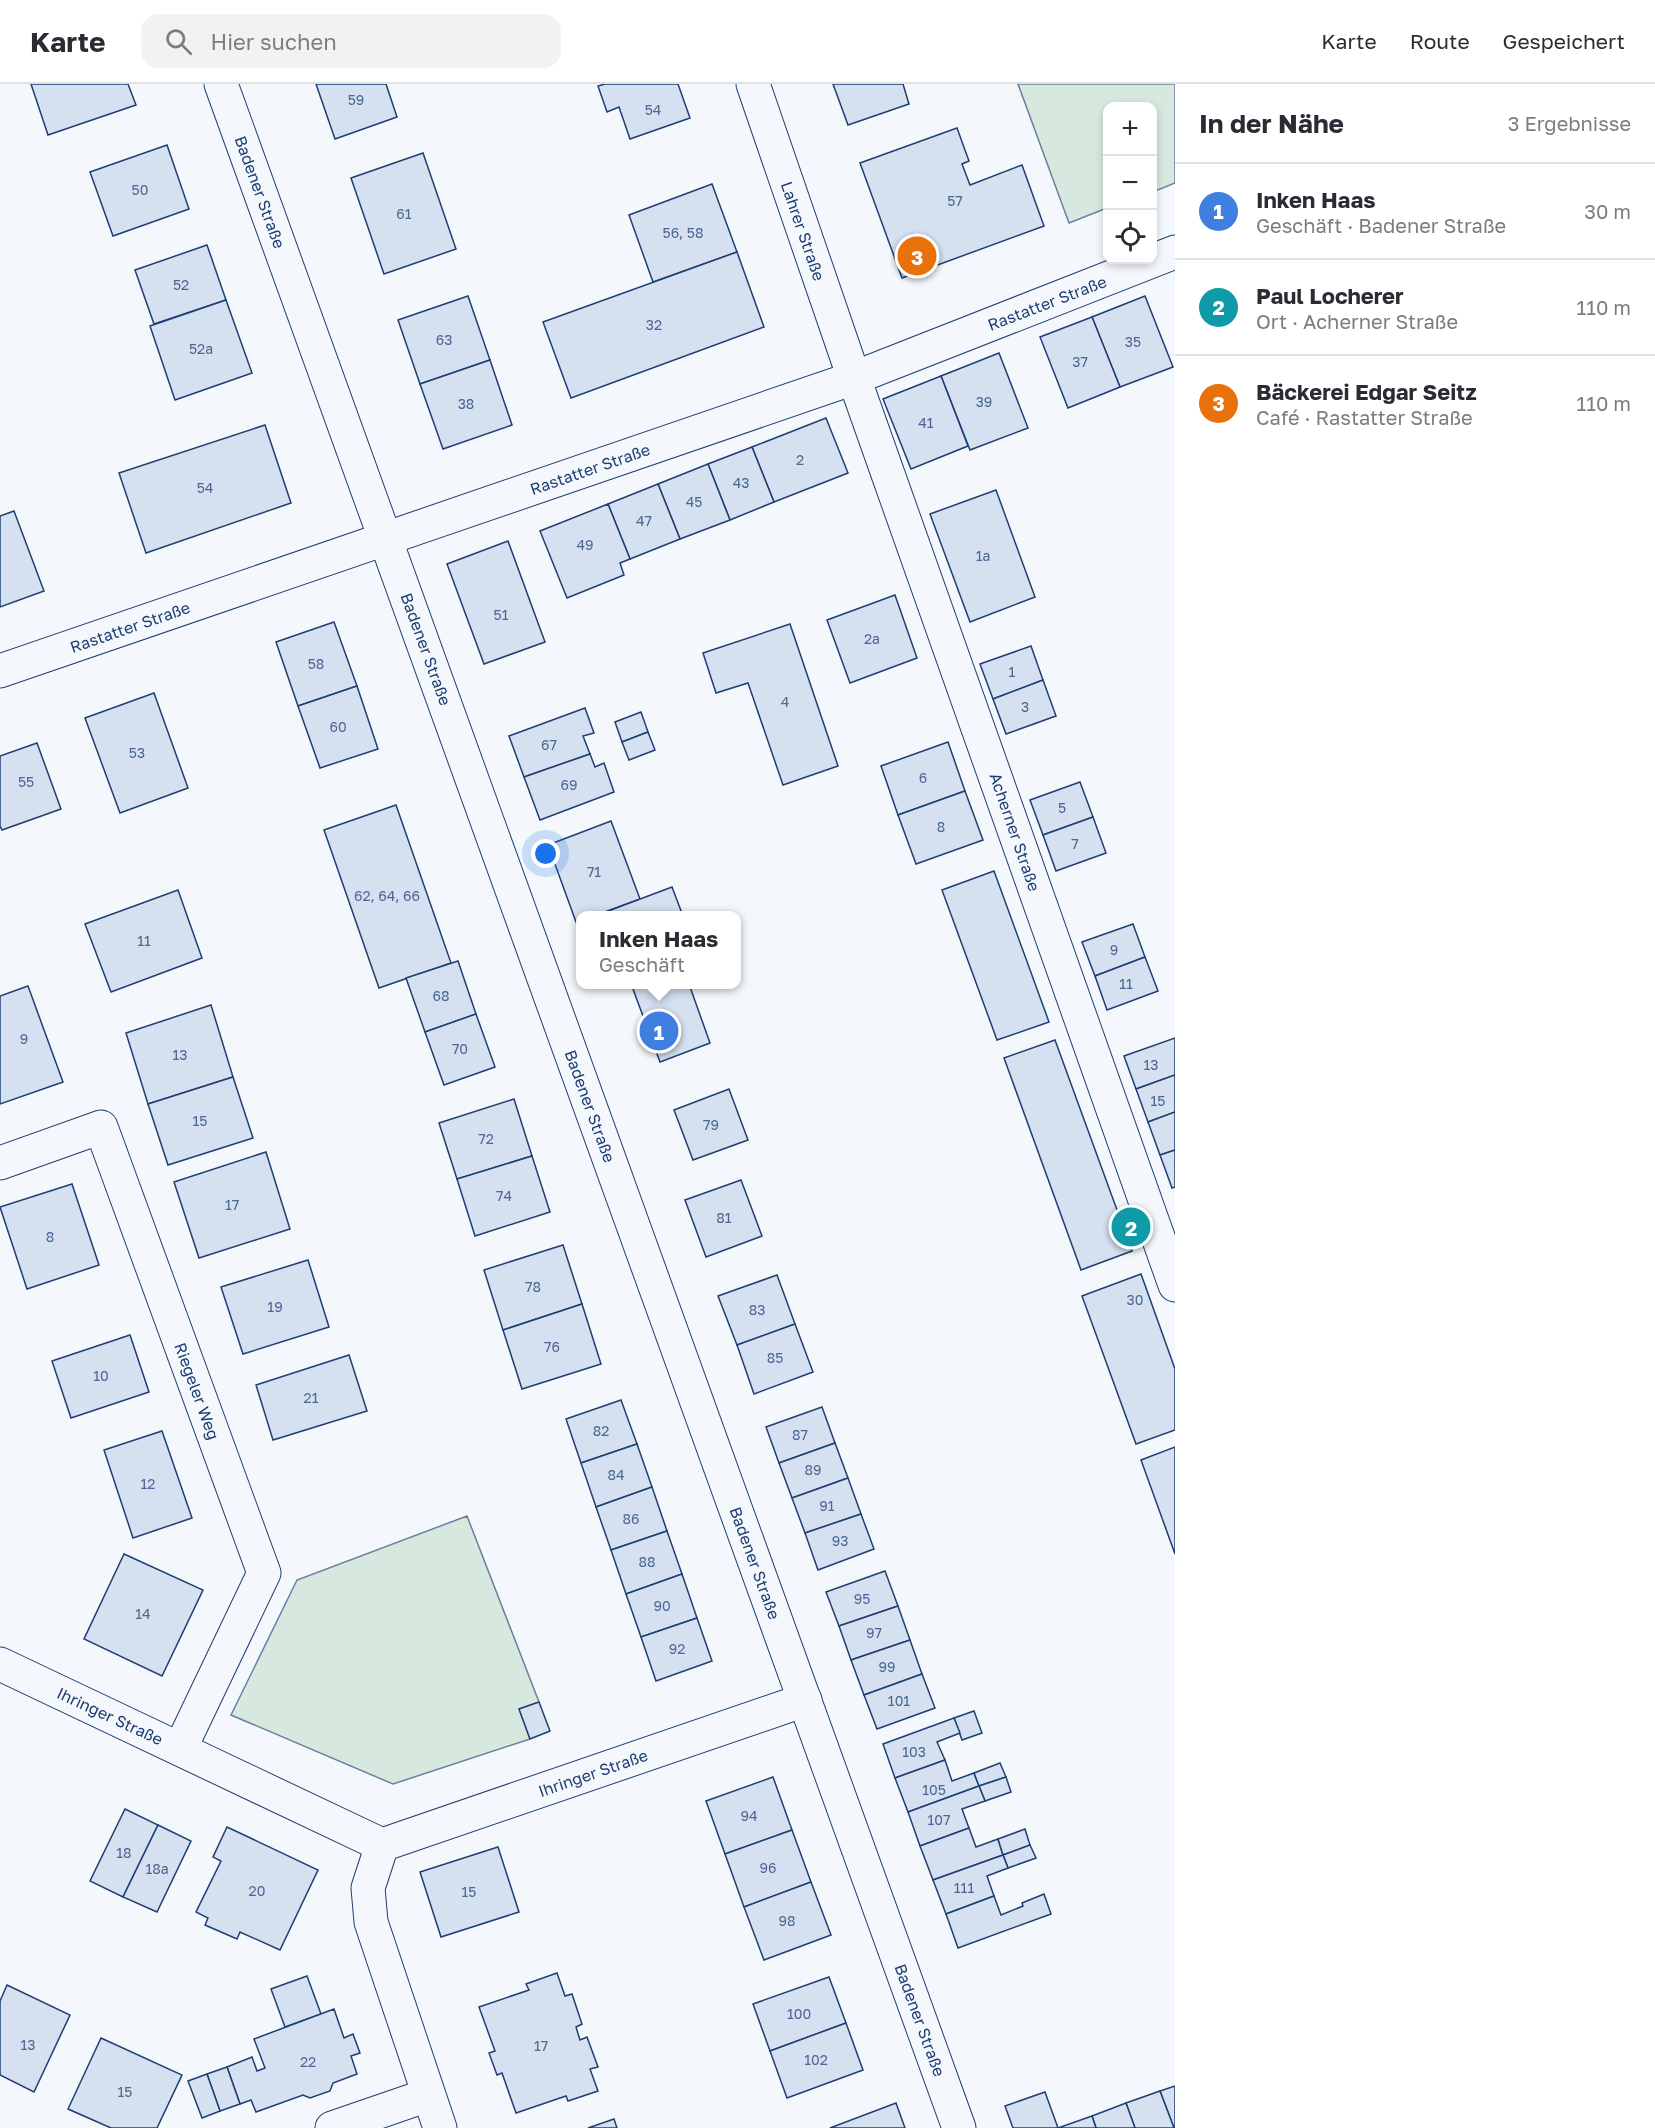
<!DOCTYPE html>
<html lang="de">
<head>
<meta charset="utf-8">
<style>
  :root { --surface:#fff; --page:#f2f2f3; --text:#2b2b33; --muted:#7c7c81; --line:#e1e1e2; --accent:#2563eb }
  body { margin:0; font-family:"Golos Text",sans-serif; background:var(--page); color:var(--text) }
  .controls { position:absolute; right:18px; top:18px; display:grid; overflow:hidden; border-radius:12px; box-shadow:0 3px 9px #0003 }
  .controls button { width:54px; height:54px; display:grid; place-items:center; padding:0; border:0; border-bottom:2px solid var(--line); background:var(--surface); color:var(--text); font:30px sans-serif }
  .you { position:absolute; left:546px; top:770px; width:21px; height:21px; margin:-15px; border:4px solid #fff; border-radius:50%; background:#1a73e8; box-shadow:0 0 0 9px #1a73e833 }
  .badge { display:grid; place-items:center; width:39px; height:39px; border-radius:50%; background:var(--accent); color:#fff; font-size:20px; font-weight:700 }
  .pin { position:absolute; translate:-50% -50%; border:3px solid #fff; box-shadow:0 2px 6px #0006 }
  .popup { position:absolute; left:576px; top:827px; width:165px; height:78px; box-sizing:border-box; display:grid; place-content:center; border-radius:12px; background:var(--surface); filter:drop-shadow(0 2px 4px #0005); font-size:20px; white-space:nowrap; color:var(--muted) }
  .popup b { font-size:22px; color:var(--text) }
  .popup::after { content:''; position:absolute; left:50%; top:100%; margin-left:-12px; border:12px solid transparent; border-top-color:var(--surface) }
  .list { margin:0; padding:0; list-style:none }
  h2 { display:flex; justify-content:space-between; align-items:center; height:78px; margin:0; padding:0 24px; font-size:26px }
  h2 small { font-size:20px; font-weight:400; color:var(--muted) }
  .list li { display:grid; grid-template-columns:39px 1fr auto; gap:18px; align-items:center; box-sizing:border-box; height:96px; padding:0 24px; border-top:2px solid var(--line) }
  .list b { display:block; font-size:22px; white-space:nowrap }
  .list p { margin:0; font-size:20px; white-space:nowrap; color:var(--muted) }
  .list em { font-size:20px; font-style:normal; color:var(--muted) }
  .icon { flex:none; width:33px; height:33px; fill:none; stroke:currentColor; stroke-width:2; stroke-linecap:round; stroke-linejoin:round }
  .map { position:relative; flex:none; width:1175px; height:2044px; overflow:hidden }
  header { display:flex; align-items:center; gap:36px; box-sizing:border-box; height:84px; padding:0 30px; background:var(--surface); border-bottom:2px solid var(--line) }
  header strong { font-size:28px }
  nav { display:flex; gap:33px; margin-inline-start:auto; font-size:21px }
  .search { width:420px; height:54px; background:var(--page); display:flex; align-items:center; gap:15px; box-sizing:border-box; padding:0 21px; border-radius:18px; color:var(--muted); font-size:22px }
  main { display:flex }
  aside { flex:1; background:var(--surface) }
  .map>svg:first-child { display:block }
  .green { fill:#d7e8df; stroke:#687fa3; stroke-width:1.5 }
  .building { fill:#d5e0f0; stroke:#1d3f73; stroke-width:1.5 }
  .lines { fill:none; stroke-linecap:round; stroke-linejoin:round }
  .street-casing { stroke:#1d3f73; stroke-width:35 }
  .street { stroke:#f4f7fb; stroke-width:33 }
  .labels { text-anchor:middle; stroke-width:4.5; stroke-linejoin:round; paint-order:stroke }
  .number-label { font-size:14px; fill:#4b6792 }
  .street-label { font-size:16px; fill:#1d3f73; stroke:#f4f7fb }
</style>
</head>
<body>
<header>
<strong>Karte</strong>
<div class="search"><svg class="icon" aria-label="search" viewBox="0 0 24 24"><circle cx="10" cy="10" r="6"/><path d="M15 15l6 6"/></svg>Hier suchen</div>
<nav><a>Karte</a><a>Route</a><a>Gespeichert</a></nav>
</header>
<main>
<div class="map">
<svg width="1175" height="2044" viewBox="0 0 1175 2044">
  <rect width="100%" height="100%" fill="#f4f7fb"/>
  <g class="green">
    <polygon points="1018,0 1175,0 1175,99 1153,108 1152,22 1108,22 1107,124 1069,139"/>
    <polygon points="467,1432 539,1618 519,1625 530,1655 393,1700 231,1631 297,1496"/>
  </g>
  <g class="building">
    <polygon points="31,0 128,0 136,21 48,51"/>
    <polygon points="316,0 386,0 397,33 335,55"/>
    <polygon points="605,0 678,0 690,34 630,55 619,23 607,28 598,2"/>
    <polygon points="833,0 903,0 909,20 848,41"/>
    <polygon points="957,44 969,77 962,80 970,101 1022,81 1044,142 902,194 860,79"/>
    <polygon points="167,61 189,125 113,152 90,88"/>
    <polygon points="423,69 456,165 384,190 351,94"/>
    <polygon points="712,100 737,168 653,198 629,131"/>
    <polygon points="207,161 226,216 154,240 135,186"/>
    <polygon points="737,168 764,243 571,314 543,238"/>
    <polygon points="468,212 490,276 420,300 398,236"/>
    <polygon points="1145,212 1173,283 1120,303 1092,233"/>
    <polygon points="226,216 252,289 175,316 150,242"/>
    <polygon points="1092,233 1120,303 1068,324 1040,253"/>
    <polygon points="999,269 1028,344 970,366 941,292"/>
    <polygon points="490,276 512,341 443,365 420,300"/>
    <polygon points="941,292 968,362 911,385 883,315"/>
    <polygon points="826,334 848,389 774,418 752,363"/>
    <polygon points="265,341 291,419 146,469 119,389"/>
    <polygon points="752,363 774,418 730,436 708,380"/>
    <polygon points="708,380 730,436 680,455 658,400"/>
    <polygon points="658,400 680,455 630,475 608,420"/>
    <polygon points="996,406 1035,513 970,538 930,430"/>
    <polygon points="608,420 630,475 620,479 624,491 567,514 540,447"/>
    <polygon points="14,427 44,507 0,523 0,432"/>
    <polygon points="508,457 545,558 484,580 447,480"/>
    <polygon points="895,511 917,574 850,599 827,536"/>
    <polygon points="334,538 357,602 298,622 276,558"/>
    <polygon points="790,540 838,682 783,701 748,599 716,609 703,569"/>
    <polygon points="1031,562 1043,596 993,615 980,580"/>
    <polygon points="1043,596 1056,632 1006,650 993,615"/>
    <polygon points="357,602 378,665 320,684 298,622"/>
    <polygon points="154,609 188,704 120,729 85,634"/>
    <polygon points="585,624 594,649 583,652 590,670 524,693 509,652"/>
    <polygon points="641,628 648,648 622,658 615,638"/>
    <polygon points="648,648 655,666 629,676 622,658"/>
    <polygon points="948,658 965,707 898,731 881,682"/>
    <polygon points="37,659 61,725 2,746 0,742 0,672"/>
    <polygon points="590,670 595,683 604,679 614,708 540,736 524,693"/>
    <polygon points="1080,698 1093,733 1043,751 1030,716"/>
    <polygon points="965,707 983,756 916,780 898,731"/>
    <polygon points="396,721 451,879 379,904 324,746"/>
    <polygon points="1093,733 1106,769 1056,787 1043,751"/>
    <polygon points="611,737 640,815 594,832 581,832 581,836 576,838 548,761"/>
    <polygon points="994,787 1049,938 997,956 942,806"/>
    <polygon points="672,803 683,832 595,832"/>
    <polygon points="178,806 202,874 111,908 85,840"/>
    <polygon points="1133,840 1145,873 1095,892 1082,858"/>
    <polygon points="1145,873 1158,907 1107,926 1095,892"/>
    <polygon points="458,877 476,930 425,948 406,894"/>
    <polygon points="643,900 689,900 710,959 660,978 633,905"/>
    <polygon points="28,902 63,998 0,1020 0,912"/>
    <polygon points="211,921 233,993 148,1020 126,949"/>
    <polygon points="476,930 495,983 444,1001 425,948"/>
    <polygon points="1175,954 1175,991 1136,1005 1124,972"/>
    <polygon points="1055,956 1132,1167 1081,1186 1004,974"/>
    <polygon points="1175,991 1175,1028 1148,1038 1136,1005"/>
    <polygon points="233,993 253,1054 168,1081 148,1020"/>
    <polygon points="729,1005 748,1056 693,1076 674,1026"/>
    <polygon points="514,1015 532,1072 457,1095 439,1039"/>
    <polygon points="1175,1028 1175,1066 1160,1071 1148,1038"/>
    <polygon points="1175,1066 1175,1103 1172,1104 1160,1071"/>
    <polygon points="266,1068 290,1145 199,1174 174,1098"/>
    <polygon points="532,1072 550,1128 475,1152 457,1095"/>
    <polygon points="741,1096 762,1152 706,1173 685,1116"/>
    <polygon points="72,1100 99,1181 27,1205 0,1123"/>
    <polygon points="563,1161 582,1220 503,1246 484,1186"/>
    <polygon points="308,1176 329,1243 243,1270 221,1203"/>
    <polygon points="1141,1190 1175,1285 1175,1346 1136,1360 1082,1212"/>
    <polygon points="777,1191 795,1240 737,1261 718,1212"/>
    <polygon points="582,1220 601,1280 522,1305 503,1246"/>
    <polygon points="795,1240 813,1288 754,1310 737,1261"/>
    <polygon points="130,1251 149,1308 71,1334 52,1277"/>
    <polygon points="349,1271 367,1327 273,1356 256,1301"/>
    <polygon points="621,1316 637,1360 581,1379 566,1335"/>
    <polygon points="822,1323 835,1359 779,1379 766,1343"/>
    <polygon points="162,1347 192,1434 133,1454 104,1366"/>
    <polygon points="835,1359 848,1394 792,1414 779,1379"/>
    <polygon points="637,1360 652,1403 596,1423 581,1379"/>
    <polygon points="1175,1363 1175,1470 1141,1376"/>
    <polygon points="848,1394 861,1430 805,1449 792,1414"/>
    <polygon points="652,1403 667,1447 611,1466 596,1423"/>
    <polygon points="861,1430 874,1465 818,1486 805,1449"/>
    <polygon points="667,1447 682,1490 626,1510 611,1466"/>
    <polygon points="124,1470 203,1506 162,1592 84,1555"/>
    <polygon points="885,1487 898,1522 839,1542 826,1508"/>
    <polygon points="682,1490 697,1534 641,1553 626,1510"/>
    <polygon points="898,1522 910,1556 851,1576 839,1542"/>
    <polygon points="697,1534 712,1577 656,1597 641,1553"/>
    <polygon points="910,1556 922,1590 864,1611 851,1576"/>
    <polygon points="922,1590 935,1624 877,1645 864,1611"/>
    <polygon points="539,1618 550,1647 530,1655 519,1625"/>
    <polygon points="974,1627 982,1649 962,1656 954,1634"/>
    <polygon points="954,1634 960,1649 937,1658 945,1676 895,1694 883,1660"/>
    <polygon points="945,1676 952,1697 974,1689 979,1702 908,1728 895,1694"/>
    <polygon points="1000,1679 1006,1693 979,1702 974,1689"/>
    <polygon points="773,1693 792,1746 725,1770 706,1717"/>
    <polygon points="1006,1693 1011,1708 985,1717 979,1702"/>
    <polygon points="979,1702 985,1717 962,1725 969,1744 920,1762 908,1728"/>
    <polygon points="125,1725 158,1741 123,1813 90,1797"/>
    <polygon points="158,1741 191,1757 157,1828 123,1813"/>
    <polygon points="227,1743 318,1786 280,1866 240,1848 237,1855 205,1841 208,1834 196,1828 221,1777 213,1773"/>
    <polygon points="969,1744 976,1763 998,1755 1003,1771 933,1796 920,1762"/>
    <polygon points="1025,1745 1030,1761 1003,1771 998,1755"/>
    <polygon points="792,1746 811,1798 744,1823 725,1770"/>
    <polygon points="1030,1761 1036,1774 1008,1784 1003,1771"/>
    <polygon points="498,1763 519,1828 441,1853 420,1788"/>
    <polygon points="1003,1771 1008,1784 987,1792 994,1812 946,1830 933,1796"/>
    <polygon points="811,1798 831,1851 764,1876 744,1823"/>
    <polygon points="1044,1810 1051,1830 958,1864 946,1830 994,1812 1001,1831 1023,1822 1022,1819"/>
    <polygon points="557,1889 565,1912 572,1910 582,1940 576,1943 580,1956 587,1953 598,1983 590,1985 598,2007 568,2017 566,2012 516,2029 502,1989 497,1991 489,1969 495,1967 479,1923 529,1906 526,1900"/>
    <polygon points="307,1892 321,1930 285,1943 271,1905"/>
    <polygon points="829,1893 846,1939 770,1967 753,1920"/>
    <polygon points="7,1901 70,1931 34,2008 0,1991 0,1917"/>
    <polygon points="334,1925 344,1954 353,1950 360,1969 351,1972 357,1990 333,1999 330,2007 310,2014 303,2011 256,2028 251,2016 240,2020 227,1983 252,1973 257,1987 265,1984 254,1955"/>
    <polygon points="846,1939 863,1986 787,2014 770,1967"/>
    <polygon points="101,1954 182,1991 157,2044 111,2044 68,2025"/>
    <polygon points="227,1983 240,2020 220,2027 207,1990"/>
    <polygon points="207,1990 220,2027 202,2034 188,1997"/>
    <polygon points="1175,2002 1175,2044 1174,2044 1160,2007"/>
    <polygon points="1160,2007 1174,2044 1135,2044 1126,2019"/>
    <polygon points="1045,2008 1058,2044 1013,2044 1005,2022"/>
    <polygon points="896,2019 905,2044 830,2044"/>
    <polygon points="1126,2019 1135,2044 1096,2044 1092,2032"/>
    <polygon points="1092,2032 1096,2044 1058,2044"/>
    <polygon points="614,2035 617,2044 588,2044"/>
  </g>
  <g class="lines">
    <g class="street-casing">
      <g id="street">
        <polyline points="221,0 959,2044"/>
        <polyline points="753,0 854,294 1175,1201"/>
        <polyline points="0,587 854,294 1175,168"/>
        <polyline points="0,1079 101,1043 264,1489 180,1665"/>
        <polyline points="0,1580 382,1761 805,1616"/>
        <polyline points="382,1761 368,1804 371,1838 440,2044"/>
        <polyline points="332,2044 428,2011"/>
      </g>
    </g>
    <use href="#street" class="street"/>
  </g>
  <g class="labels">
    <g class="number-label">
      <text x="356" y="21">59</text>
      <text x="653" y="31">54</text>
      <text x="140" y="111">50</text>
      <text x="955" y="122">57</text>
      <text x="404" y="135">61</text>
      <text x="683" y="154">56, 58</text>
      <text x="181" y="206">52</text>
      <text x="654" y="246">32</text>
      <text x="444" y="261">63</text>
      <text x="1133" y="263">35</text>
      <text x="201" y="270">52a</text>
      <text x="1080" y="283">37</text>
      <text x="984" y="323">39</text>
      <text x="466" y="325">38</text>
      <text x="926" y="344">41</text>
      <text x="800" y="381">2</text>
      <text x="741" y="404">43</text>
      <text x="205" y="409">54</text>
      <text x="694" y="423">45</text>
      <text x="644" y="442">47</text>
      <text x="585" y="466">49</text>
      <text x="983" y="477">1a</text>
      <text x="501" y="536">51</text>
      <text x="872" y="560">2a</text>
      <text x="316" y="585">58</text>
      <text x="1012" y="593">1</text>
      <text x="785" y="623">4</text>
      <text x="1025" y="628">3</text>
      <text x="338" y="648">60</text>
      <text x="549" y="666">67</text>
      <text x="137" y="674">53</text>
      <text x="923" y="699">6</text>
      <text x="26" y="703">55</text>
      <text x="569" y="706">69</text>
      <text x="1062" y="729">5</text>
      <text x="941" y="748">8</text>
      <text x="1075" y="765">7</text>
      <text x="594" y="793">71</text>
      <text x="387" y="817">62, 64, 66</text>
      <text x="144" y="862">11</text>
      <text x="1114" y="871">9</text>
      <text x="1126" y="905">11</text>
      <text x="441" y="917">68</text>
      <text x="24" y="960">9</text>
      <text x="460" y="970">70</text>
      <text x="180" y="976">13</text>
      <text x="1151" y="986">13</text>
      <text x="1158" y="1022">15</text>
      <text x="200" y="1042">15</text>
      <text x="711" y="1046">79</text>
      <text x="486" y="1060">72</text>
      <text x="504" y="1117">74</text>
      <text x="232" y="1126">17</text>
      <text x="724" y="1139">81</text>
      <text x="50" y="1158">8</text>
      <text x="533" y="1208">78</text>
      <text x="1135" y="1221">30</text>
      <text x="275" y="1228">19</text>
      <text x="757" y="1231">83</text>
      <text x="552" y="1268">76</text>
      <text x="775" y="1279">85</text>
      <text x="101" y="1297">10</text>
      <text x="311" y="1319">21</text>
      <text x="601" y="1352">82</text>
      <text x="800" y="1356">87</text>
      <text x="813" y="1391">89</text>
      <text x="616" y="1396">84</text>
      <text x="148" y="1405">12</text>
      <text x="827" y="1427">91</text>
      <text x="631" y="1440">86</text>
      <text x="840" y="1462">93</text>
      <text x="647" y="1483">88</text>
      <text x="862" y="1520">95</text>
      <text x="662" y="1527">90</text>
      <text x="143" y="1535">14</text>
      <text x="874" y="1554">97</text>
      <text x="677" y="1570">92</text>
      <text x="887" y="1588">99</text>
      <text x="899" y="1622">101</text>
      <text x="914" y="1673">103</text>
      <text x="934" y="1711">105</text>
      <text x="749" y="1737">94</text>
      <text x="939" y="1741">107</text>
      <text x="124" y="1774">18</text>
      <text x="768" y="1789">96</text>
      <text x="157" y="1790">18a</text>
      <text x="964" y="1809">111</text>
      <text x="257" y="1812">20</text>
      <text x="469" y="1813">15</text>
      <text x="787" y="1842">98</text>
      <text x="799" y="1935">100</text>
      <text x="28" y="1966">13</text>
      <text x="541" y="1967">17</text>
      <text x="816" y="1981">102</text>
      <text x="308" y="1983">22</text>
      <text x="125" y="2013">15</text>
    </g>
    <g class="street-label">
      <text transform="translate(260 108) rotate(70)" y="6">Badener Straße</text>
      <text transform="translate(803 147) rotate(71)" y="6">Lahrer Straße</text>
      <text transform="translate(1047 219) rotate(-21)" y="6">Rastatter Straße</text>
      <text transform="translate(590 385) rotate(-19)" y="6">Rastatter Straße</text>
      <text transform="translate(130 543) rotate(-19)" y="6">Rastatter Straße</text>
      <text transform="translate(426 565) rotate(70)" y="6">Badener Straße</text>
      <text transform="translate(1015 748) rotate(71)" y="6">Acherner Straße</text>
      <text transform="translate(590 1022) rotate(70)" y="6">Badener Straße</text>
      <text transform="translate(197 1307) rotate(70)" y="6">Riegeler Weg</text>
      <text transform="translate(755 1479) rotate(70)" y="6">Badener Straße</text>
      <text transform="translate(110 1632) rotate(25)" y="6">Ihringer Straße</text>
      <text transform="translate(593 1689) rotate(-19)" y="6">Ihringer Straße</text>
      <text transform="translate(920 1936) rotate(70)" y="6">Badener Straße</text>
    </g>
  </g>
</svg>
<div class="controls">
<button>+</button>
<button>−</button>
<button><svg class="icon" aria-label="locate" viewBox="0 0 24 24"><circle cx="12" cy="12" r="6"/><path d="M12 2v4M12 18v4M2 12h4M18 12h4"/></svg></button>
</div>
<div class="you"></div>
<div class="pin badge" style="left:659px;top:947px;background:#3f7fe0">1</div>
<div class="popup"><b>Inken Haas</b>Geschäft</div>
<div class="pin badge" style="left:1131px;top:1143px;background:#0f9aa8">2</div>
<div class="pin badge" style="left:917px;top:172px;background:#e8710a">3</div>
</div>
<aside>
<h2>In der Nähe<small>3 Ergebnisse</small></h2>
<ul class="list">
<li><span class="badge" style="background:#3f7fe0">1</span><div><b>Inken Haas</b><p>Geschäft · Badener Straße</p></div><em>30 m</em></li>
<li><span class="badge" style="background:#0f9aa8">2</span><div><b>Paul Locherer</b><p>Ort · Acherner Straße</p></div><em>110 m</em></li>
<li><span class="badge" style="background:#e8710a">3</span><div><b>Bäckerei Edgar Seitz</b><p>Café · Rastatter Straße</p></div><em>110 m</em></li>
</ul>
</aside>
</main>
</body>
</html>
